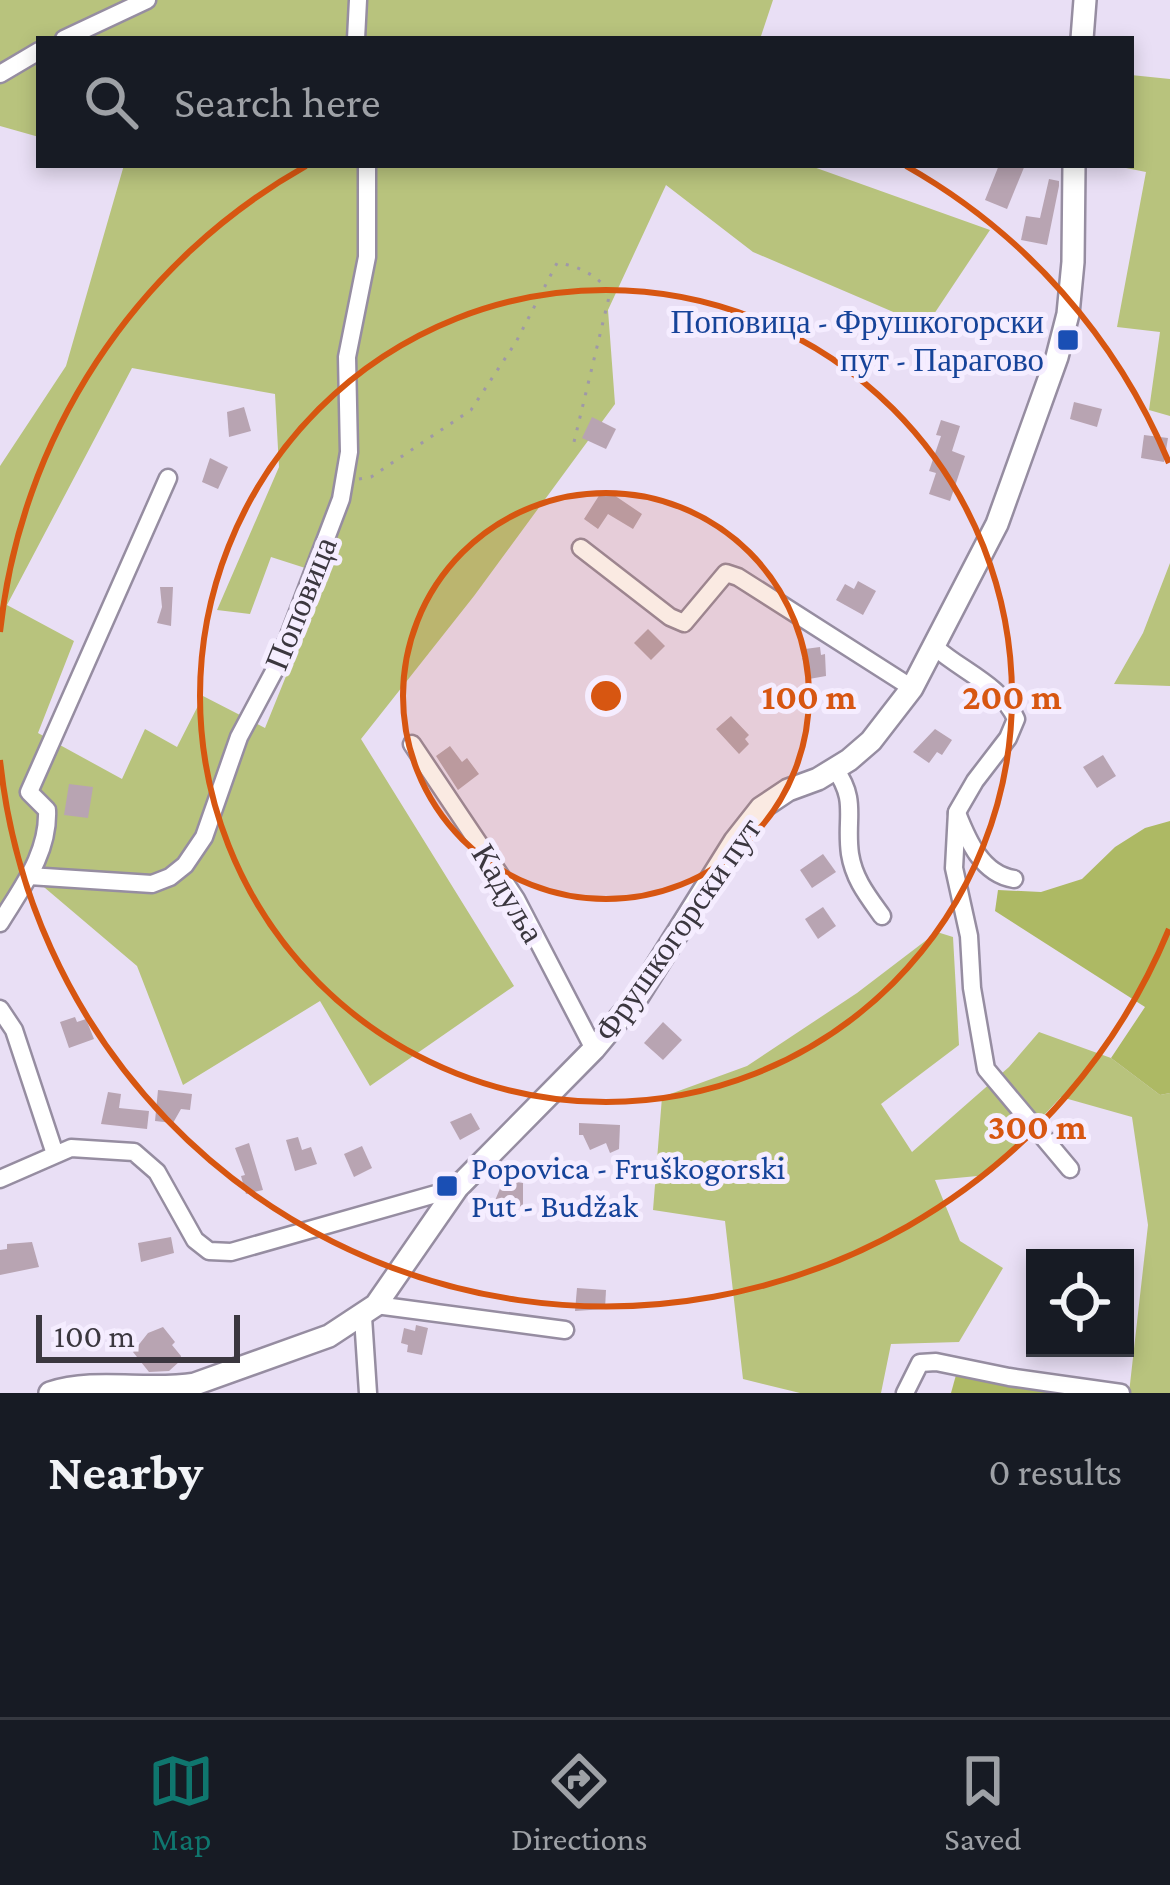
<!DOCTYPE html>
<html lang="en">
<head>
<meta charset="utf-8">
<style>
  :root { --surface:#171b24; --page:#242831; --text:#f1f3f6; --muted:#9ea1a6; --line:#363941; --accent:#0f766e }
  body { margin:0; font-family:"Crimson Pro",serif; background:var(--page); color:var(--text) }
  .controls { position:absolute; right:36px; bottom:36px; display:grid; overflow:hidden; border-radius:0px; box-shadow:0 6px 18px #0003 }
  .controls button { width:108px; height:108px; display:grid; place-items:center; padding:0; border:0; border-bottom:3px solid var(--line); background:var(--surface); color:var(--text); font:60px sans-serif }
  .scale { position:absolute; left:36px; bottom:30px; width:204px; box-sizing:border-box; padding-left:12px; border:6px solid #3b373f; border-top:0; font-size:33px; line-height:42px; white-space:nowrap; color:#3b373f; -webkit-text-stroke:9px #f5edff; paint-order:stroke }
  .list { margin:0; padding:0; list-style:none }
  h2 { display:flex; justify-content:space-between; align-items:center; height:156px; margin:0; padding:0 48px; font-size:51px }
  h2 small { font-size:39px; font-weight:400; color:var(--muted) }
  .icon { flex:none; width:66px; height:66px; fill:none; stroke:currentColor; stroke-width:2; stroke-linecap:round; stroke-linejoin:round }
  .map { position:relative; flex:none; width:1170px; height:1393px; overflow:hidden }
  .search { position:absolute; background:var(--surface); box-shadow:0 6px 18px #0003; left:36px; right:36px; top:36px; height:132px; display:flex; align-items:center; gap:30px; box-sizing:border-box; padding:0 42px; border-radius:0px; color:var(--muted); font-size:45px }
  .sheet { height:324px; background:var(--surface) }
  nav { display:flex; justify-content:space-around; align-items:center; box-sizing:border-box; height:168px; border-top:3px solid var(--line); background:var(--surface); font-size:33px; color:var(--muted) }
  nav a { display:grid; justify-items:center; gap:6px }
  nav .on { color:var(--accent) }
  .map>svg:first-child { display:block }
  .green { fill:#b8c37d; fill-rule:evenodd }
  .forest { fill:#adb964 }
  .building { fill:#b8a4b2 }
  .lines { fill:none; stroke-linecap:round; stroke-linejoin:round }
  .minor-casing { stroke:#968da1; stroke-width:21 }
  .tertiary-casing { stroke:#968da1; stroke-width:26 }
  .path { stroke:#9f98a8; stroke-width:3; stroke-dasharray:3 9; stroke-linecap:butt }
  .minor { stroke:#fff; stroke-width:16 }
  .tertiary { stroke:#fff; stroke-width:21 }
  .ring { fill:none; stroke:#d75611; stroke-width:6 }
  .transit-dot { fill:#1a4fb4; stroke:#f5edff; stroke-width:4.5 }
  .labels { text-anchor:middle; stroke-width:10; stroke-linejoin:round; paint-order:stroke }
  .transit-label { font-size:33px; fill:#164399; stroke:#f5edff; text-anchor:end }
  .street-label { font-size:33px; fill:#3b373f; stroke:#f5edff }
  .centre { fill:#d75611; stroke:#f5edff; stroke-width:6 }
  .ring-label { font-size:36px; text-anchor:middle; font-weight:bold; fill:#d75611; stroke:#f5edff; stroke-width:10; stroke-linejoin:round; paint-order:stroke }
</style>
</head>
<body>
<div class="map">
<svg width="1170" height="1393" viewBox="0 0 1170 1393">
  <rect width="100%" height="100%" fill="#e9dff5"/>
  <g class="green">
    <polygon points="0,0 773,0 760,39 39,39 39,137 0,126"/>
    <polygon points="1131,75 1170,79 1170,416 1149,410 1160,332 1117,327 1146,172 1111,165 1131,165"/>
    <path d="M124 165H808L990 230 926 326 753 252 666 185 608 310 615 404 474 596 361 739 514 986 370 1086 320 1001 183 1085 137 966 38 882 0 923V466L66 366ZM132 368 275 394 279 467 217 610 250 614 271 557 327 575 265 728 203 696 177 747 145 729 122 779 38 733 74 641 7 605Z"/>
    <polygon points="1170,563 1170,686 1114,684 1143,633"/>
    <polygon points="937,932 953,937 959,1045 881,1104 912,1152 1009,1067 1039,1032 1111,1058 1160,1095 1170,1093 1170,1393 1129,1393 1148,1225 1132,1117 1061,1097 988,1175 935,1180 960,1241 1003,1268 959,1342 891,1344 881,1393 800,1393 743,1379 725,1221 653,1210 662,1097 747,1066 857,993"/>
  </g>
  <g class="forest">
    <polygon points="1170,821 1170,1093 1160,1095 1111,1058 1145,1007 995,911 998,890 1041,892 1082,879 1115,847 1145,828"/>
    <polygon points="956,1375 1067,1393 951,1393"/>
  </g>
  <g class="building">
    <polygon points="999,165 1025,165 1007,209 985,200"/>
    <polygon points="1049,179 1059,181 1059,186 1047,245 1021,240 1026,216 1040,218"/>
    <polygon points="1074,402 1102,409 1097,427 1070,419"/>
    <polygon points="244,407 251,431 229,437 227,412"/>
    <polygon points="592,417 616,429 606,449 582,438"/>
    <polygon points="941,420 960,426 952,451 965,456 950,501 929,494 936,473 929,471 941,436 936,435"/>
    <polygon points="1144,435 1168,438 1164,462 1141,458"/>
    <polygon points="210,458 228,467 218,489 202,482"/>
    <polygon points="608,491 642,514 633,529 608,514 598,529 584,519 600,494"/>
    <polygon points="858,581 876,591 863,615 836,600 845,584 854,589"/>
    <polygon points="160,587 173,587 171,626 157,623 162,607"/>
    <polygon points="648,629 665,646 651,660 634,643"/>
    <polygon points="820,647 821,655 825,654 826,676 809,679 802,658 807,658 805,649"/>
    <polygon points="731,716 749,735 745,739 749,744 739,754 716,729"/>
    <polygon points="935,729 952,740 942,755 937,752 929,763 913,752"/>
    <polygon points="450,746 462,762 467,758 479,774 458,790 436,756"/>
    <polygon points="1103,755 1116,776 1097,788 1083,767"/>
    <polygon points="69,784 93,787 88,818 64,815"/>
    <polygon points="823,854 836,872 812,888 800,870"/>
    <polygon points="823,907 836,926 818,939 805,919"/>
    <polygon points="75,1017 77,1022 86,1019 94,1039 69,1048 60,1022"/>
    <polygon points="663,1022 682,1040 663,1060 644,1043"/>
    <polygon points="158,1090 192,1094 190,1110 181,1109 173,1123 155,1121"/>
    <polygon points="108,1092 121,1094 119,1108 149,1111 147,1129 101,1124"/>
    <polygon points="471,1113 480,1129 460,1140 450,1122"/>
    <polygon points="579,1123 620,1125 619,1149 610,1153 606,1143 590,1150 583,1135 579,1135"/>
    <polygon points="298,1137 302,1150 311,1147 317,1164 295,1171 286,1140"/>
    <polygon points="249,1143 263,1190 246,1194 241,1176 245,1175 235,1148"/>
    <polygon points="362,1146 372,1168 354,1177 344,1154"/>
    <polygon points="510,1181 523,1183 523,1207 494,1203 501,1186 509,1187"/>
    <polygon points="171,1237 174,1253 141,1262 138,1243"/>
    <polygon points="32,1242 39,1267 0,1275 0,1250 7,1249 7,1244"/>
    <polygon points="577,1288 606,1290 605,1309 575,1311"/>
    <polygon points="416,1325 428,1328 422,1355 407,1352 408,1345 401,1343 404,1328 415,1331"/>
    <polygon points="163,1327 175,1342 172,1345 181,1356 180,1361 169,1371 149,1372 133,1352 148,1333"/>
  </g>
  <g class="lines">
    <g class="minor-casing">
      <g id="minor">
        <polyline points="64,39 147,0"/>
        <polyline points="356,39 358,0"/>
        <polyline points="0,74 39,51"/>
        <polyline points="581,548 670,617 684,623 726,573 738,577 912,688"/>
        <path d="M936 648C962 671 1002 686 1016 719L1008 738 975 781 957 812 954 868 969 936 972 988 986 1069 1070 1169"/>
        <polyline points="412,744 516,899 594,1049"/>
        <path d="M835 769C858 801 845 818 850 854 854 879 867 895 882 916"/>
        <path d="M957 813C968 841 982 874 1014 879"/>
        <polyline points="29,876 152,884 170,877 185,865 204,837 239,737 279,662 341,499 349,452 347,357 367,257 367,165"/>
        <path d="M0 923C22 887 49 853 47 810L29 792 168 478"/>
        <polyline points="0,1009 14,1030 55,1154"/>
        <polyline points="0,1179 71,1148 134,1152 157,1172 195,1240 209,1251 231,1252 457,1188"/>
        <polyline points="376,1305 565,1330"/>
        <polyline points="363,1317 368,1393"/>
        <polyline points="905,1393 920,1363 936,1362 1009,1377 1121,1393"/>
      </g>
    </g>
    <g class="tertiary-casing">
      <g id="tertiary">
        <polyline points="1082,39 1085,0"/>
        <path d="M50 1393C96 1378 147 1392 195 1384L329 1336 376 1305 457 1188 594 1049 638 996 735 841 761 808 788 790 818 779 849 760 871 741 912 688 997 524 1057 357 1068 314 1073 262 1074 165"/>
      </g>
    </g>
    <path class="path" d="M359 479 371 477 471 410 516 342 557 263C577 265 599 276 610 293L574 442"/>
    <use href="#minor" class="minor"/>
    <use href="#tertiary" class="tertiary"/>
  </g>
  <circle cx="606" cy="696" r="203" fill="#d75611" fill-opacity=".12"/>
  <g class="ring">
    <circle cx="606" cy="696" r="203"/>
    <circle cx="606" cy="696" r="406"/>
    <path d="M1169 929A609 609 0 0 1 0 760M0 632A609 609 0 0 1 306 166M906 166A609 609 0 0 1 1169 463"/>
  </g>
  <g class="transit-dot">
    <rect x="1056" y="328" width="24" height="24" rx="6"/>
    <rect x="435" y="1174" width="24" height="24" rx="6"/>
  </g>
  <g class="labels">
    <g class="transit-label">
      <text x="1044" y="333">Поповица - Фрушкогорски<tspan x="1044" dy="38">пут - Парагово</tspan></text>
      <text x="471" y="1179" text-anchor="start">Popovica - Fruškogorski<tspan x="471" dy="38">Put - Budžak</tspan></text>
    </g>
    <g class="street-label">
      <text transform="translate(300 603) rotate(-68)" y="12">Поповица</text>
      <text transform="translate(509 893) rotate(59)" y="12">Кадуља</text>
      <text transform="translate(677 929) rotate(-55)" y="12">Фрушкогорски пут</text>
    </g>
  </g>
  <circle cx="606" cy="696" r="18" class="centre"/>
  <g class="ring-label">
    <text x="809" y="709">100 m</text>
    <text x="1012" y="709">200 m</text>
    <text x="1037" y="1139">300 m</text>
  </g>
</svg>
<div class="controls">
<button><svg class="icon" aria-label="locate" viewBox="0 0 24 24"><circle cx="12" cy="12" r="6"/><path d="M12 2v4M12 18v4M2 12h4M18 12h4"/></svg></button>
</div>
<div class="scale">100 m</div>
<div class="search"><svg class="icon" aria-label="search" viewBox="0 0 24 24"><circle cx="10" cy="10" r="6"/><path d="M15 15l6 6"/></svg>Search here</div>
</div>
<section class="sheet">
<h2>Nearby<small>0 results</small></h2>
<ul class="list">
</ul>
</section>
<nav>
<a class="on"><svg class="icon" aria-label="map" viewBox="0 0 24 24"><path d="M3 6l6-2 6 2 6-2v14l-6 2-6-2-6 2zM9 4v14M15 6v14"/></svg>Map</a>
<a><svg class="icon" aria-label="directions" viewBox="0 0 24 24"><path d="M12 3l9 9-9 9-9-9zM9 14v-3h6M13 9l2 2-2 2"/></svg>Directions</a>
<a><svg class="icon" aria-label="saved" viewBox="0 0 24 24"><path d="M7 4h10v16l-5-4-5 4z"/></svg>Saved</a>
</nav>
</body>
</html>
